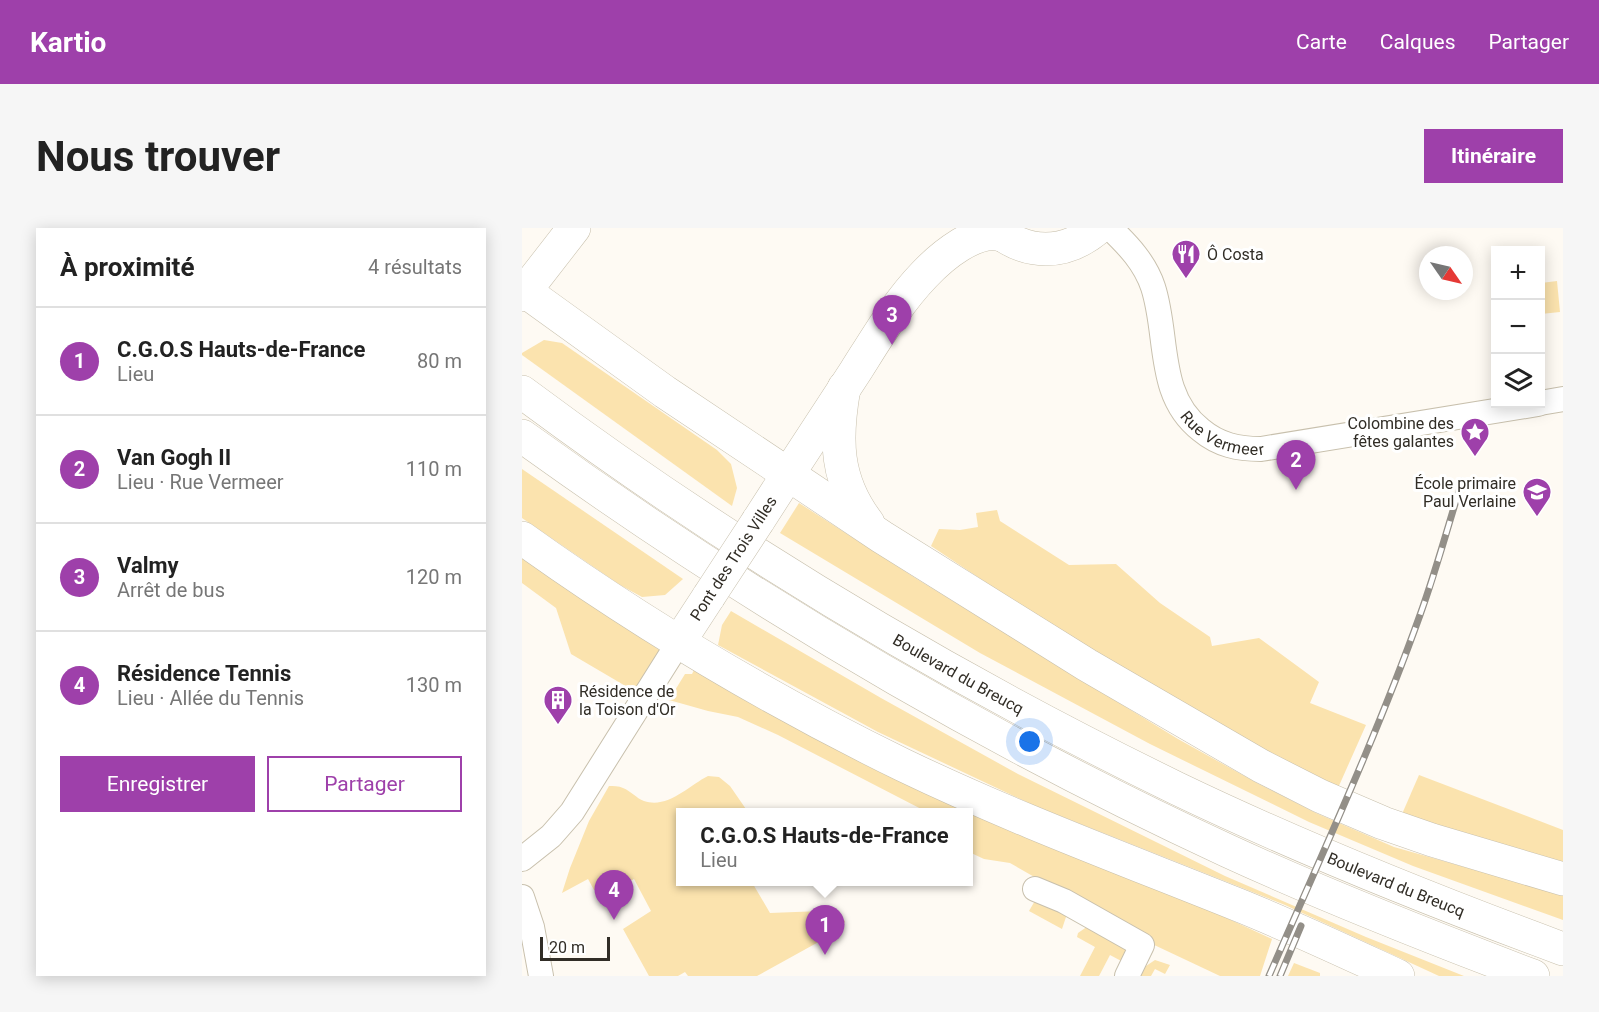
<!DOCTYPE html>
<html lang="fr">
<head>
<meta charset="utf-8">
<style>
  :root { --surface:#fff; --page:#f6f6f6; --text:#222; --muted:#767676; --line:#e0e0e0; --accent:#9e40aa }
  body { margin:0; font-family:Roboto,sans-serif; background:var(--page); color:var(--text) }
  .controls { position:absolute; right:18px; top:18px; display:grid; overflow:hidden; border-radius:0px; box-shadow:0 3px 15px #0003 }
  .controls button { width:54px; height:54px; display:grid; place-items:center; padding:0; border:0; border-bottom:2px solid var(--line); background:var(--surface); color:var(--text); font:30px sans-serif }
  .compass { position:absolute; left:897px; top:18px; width:54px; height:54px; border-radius:50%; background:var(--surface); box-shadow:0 3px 15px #0003; rotate:124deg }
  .scale { position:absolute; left:18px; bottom:15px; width:70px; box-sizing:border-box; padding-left:6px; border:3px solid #312d26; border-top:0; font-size:16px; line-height:21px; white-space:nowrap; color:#312d26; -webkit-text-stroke:4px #fff; paint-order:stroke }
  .you { position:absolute; left:508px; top:514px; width:21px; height:21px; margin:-15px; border:4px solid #fff; border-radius:50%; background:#1a73e8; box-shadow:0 0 0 9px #1a73e833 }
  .badge { display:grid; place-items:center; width:39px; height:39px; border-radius:50%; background:var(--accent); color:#fff; font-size:20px; font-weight:700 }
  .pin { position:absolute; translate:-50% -50px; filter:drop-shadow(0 2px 3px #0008) }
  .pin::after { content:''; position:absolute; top:32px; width:21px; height:18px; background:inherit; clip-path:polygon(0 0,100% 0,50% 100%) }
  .popup { position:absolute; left:154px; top:580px; width:297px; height:78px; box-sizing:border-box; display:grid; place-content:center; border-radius:0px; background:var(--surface); filter:drop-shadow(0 2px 4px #0005); font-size:20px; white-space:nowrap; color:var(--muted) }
  .popup b { font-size:22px; color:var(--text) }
  .popup::after { content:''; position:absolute; left:50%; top:100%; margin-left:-12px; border:12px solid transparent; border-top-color:var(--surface) }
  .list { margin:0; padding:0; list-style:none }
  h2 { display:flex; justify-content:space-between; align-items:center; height:78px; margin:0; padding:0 24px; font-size:26px }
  h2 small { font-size:20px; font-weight:400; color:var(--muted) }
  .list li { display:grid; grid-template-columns:39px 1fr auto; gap:18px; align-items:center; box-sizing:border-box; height:108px; padding:0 24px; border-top:2px solid var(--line) }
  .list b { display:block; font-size:22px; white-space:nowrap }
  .list p { margin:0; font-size:20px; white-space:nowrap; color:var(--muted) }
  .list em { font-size:20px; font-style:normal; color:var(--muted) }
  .actions { display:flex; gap:12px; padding:18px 24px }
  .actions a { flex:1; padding:14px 0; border:2px solid var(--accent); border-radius:0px; text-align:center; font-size:21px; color:var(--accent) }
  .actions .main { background:var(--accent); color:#fff }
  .icon { flex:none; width:33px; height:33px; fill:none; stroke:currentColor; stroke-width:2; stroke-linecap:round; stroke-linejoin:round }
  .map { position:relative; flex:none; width:1041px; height:748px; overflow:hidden; border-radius:0px }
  header { display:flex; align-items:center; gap:36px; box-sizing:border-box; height:84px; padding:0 30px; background:var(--accent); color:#fff }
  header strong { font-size:28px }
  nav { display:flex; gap:33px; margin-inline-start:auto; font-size:21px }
  .intro { display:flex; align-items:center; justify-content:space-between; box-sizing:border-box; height:144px; padding:0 36px }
  h1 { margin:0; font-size:42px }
  .button { padding:15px 27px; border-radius:0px; background:var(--accent); color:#fff; font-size:21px; font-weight:700 }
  main { display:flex; gap:36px; padding:0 36px }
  aside { flex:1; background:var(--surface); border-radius:0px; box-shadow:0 3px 15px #0003 }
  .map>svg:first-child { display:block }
  .green { fill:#fbe3ae }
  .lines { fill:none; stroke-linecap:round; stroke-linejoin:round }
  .street-casing { stroke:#c8c0ad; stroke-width:26 }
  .secondary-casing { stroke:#c8c0ad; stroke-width:34 }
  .primary-casing { stroke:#c8c0ad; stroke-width:34 }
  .highway-casing { stroke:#c8c0ad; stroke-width:34 }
  .street { stroke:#fff; stroke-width:24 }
  .secondary { stroke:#fff; stroke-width:33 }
  .primary { stroke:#fff; stroke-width:33 }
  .highway { stroke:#fff; stroke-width:33 }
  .rail-casing { stroke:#938f88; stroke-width:7 }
  .rail { stroke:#fff; stroke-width:4.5; stroke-dasharray:14; stroke-linecap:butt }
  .secondary-bridge-casing { stroke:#c8c0ad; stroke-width:34; stroke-linecap:butt }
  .secondary-bridge { stroke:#fff; stroke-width:33 }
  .labels { text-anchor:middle; stroke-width:6; stroke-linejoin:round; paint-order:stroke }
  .poi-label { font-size:16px; fill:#312d26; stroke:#fff; text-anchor:start }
  .street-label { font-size:16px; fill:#312d26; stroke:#fff }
</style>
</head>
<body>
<header>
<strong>Kartio</strong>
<nav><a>Carte</a><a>Calques</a><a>Partager</a></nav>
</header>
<div class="intro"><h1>Nous trouver</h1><a class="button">Itinéraire</a></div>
<main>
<aside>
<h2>À proximité<small>4 résultats</small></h2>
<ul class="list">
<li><span class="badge">1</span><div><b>C.G.O.S Hauts-de-France</b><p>Lieu</p></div><em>80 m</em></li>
<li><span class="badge">2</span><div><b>Van Gogh II</b><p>Lieu · Rue Vermeer</p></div><em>110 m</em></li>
<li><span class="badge">3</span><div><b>Valmy</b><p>Arrêt de bus</p></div><em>120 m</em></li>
<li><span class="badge">4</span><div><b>Résidence Tennis</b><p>Lieu · Allée du Tennis</p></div><em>130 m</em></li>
</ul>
<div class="actions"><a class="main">Enregistrer</a><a>Partager</a></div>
</aside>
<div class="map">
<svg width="1041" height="748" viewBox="0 0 1041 748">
  <rect width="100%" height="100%" fill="#fefaf3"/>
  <g class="green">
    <polygon points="1035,53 1038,84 1019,86 1019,55"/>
    <polygon points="22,112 40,115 195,222 209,236 215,260 210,278 0,127 0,125"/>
    <polygon points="0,241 161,351 143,367 120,369 98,357 0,290"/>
    <polygon points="277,275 395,351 656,511 735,555 794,585 872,619 1041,667 1041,692 891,638 787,594 628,516 458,425 258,305"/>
    <polygon points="475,282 478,293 547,337 594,336 638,375 688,409 690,418 737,410 797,454 788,475 844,497 816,560 732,518 513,387 409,318 417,301 438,302 456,299 454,285"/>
    <polygon points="0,330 139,423 112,463 49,426 34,380 0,355"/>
    <polygon points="209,383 359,470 496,546 703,648 844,709 942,748 917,748 763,677 513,578 356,504 196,417 200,397"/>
    <polygon points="172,442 384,554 445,584 405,584 256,507 216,489 186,483 147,472 163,446 170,446"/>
    <polygon points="897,547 1041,602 1041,634 880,586"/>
    <path d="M186 548 197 549 208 558 226 584H159V654H233L231 656 248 685 299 683 303 681 323 693 320 701 235 748H166L163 744 156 748H127L101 701 129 683 112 651 91 662 87 654 72 662 66 651 40 665 48 640 67 593 87 558C91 558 97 558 101 560 109 563 114 570 122 573 146 581 166 558 186 548Z"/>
    <polygon points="447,585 696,686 750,711 738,748 698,748 628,715 488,635 462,631 447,624"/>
    <polygon points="514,671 545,686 540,701 507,683"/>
    <polygon points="569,696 607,718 603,735 588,727 577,748 558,748 573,719 555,709 556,705"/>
    <polygon points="633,732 648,737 643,746 633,741 629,748 617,748 621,740"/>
    <polygon points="772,735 798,745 798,748 766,748"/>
  </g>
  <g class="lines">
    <g class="street-casing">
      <g id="street">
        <path id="s1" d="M588 0C606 17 623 35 631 59 647 108 634 167 679 202 697 217 716 221 739 221L1016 176"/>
        <polyline points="1018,175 1041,171"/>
        <polyline points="0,631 29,608 50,584 157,414"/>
        <polyline points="513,661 542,673 620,717 605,748"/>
        <polyline points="0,669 10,699 19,748"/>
      </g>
    </g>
    <g class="secondary-casing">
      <g id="secondary">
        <path d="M472 0C504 28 543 28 576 0"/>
        <polyline points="0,67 52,0"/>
        <path d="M236 293C268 243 301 193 333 144 354 111 375 75 402 47 420 28 453 0 480 7"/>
        <polyline points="157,414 187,368"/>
      </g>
    </g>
    <g class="primary-casing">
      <g id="primary">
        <polyline points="0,61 143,164 360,309 565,437 739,538 798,568 861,595 910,612 1041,651"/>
        <path d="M322 160C313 211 313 252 346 295"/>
        <path d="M0 310C120 396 248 472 381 537 489 589 602 631 714 676 769 698 822 723 876 748"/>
      </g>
    </g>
    <g class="highway-casing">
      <g id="highway">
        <path id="s2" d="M0 164C205 317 426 449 656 561 781 621 911 673 1041 721"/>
        <path d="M0 208C223 369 457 508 706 623 806 669 908 709 1011 748"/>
      </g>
    </g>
    <use href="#street" class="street"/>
    <use href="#secondary" class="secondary"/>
    <use href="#primary" class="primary"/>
    <use href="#highway" class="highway"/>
    <g class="rail-casing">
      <g id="rail">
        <path d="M747 748C799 628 854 510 898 387 914 343 926 298 940 253"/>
        <polyline points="758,748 779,698"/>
      </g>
    </g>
    <use href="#rail" class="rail"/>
    <g class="secondary-bridge-casing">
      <polyline id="secondary-bridge" points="187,368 236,293"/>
    </g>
    <use href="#secondary-bridge" class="secondary-bridge"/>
  </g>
  <defs>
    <g id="restaurant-pin" transform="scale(1.5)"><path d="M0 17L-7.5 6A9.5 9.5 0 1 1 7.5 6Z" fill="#9e40aa" stroke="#fff"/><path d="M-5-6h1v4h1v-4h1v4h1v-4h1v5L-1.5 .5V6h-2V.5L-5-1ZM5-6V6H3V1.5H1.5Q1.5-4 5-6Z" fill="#fff"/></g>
    <g id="sight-pin" transform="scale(1.5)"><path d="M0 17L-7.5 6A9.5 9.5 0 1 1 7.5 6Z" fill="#9e40aa" stroke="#fff"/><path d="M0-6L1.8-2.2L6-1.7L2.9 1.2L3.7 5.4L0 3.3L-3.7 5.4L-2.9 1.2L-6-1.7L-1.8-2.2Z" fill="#fff"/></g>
    <g id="school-pin" transform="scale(1.5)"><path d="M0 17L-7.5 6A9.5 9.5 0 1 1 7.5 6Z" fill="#9e40aa" stroke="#fff"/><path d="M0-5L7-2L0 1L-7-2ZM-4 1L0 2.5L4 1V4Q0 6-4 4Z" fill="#fff"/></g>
    <g id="building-pin" transform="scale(1.5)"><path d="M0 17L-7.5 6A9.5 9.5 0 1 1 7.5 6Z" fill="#9e40aa" stroke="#fff"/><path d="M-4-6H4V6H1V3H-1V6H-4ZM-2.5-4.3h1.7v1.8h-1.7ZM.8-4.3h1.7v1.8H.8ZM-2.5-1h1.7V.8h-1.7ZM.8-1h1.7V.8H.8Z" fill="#fff"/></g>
  </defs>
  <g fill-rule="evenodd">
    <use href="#restaurant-pin" x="664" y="26"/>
    <use href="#sight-pin" x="953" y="204"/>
    <use href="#school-pin" x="1015" y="264"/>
    <use href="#building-pin" x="36" y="472"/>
  </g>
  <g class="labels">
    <g class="poi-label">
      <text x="685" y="32">Ô Costa</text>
      <text x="932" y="201" text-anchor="end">Colombine des<tspan x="932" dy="18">fêtes galantes</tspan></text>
      <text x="994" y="261" text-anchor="end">École primaire<tspan x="994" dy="18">Paul Verlaine</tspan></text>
      <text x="57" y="469">Résidence de<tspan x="57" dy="18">la Toison d'Or</tspan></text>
    </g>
    <g class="street-label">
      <text dy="6" stroke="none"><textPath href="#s1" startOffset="250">Rue Vermeer</textPath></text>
      <text transform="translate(211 330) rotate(-57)" y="6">Pont des Trois Villes</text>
      <text dy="6" stroke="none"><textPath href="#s2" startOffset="520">Boulevard du Breucq</textPath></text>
      <text dy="6" stroke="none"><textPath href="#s2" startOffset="1006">Boulevard du Breucq</textPath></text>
    </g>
  </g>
</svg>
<div class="controls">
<button>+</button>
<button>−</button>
<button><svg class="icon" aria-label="layers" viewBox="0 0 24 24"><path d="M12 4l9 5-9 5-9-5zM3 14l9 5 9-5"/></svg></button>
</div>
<svg class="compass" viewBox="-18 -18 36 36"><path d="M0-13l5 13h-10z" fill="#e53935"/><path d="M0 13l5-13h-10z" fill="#767676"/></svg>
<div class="scale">20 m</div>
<div class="you"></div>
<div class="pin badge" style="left:303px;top:727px">1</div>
<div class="popup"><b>C.G.O.S Hauts-de-France</b>Lieu</div>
<div class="pin badge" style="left:774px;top:262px">2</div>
<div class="pin badge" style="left:370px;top:117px">3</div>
<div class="pin badge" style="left:92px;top:692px">4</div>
</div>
</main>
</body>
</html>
